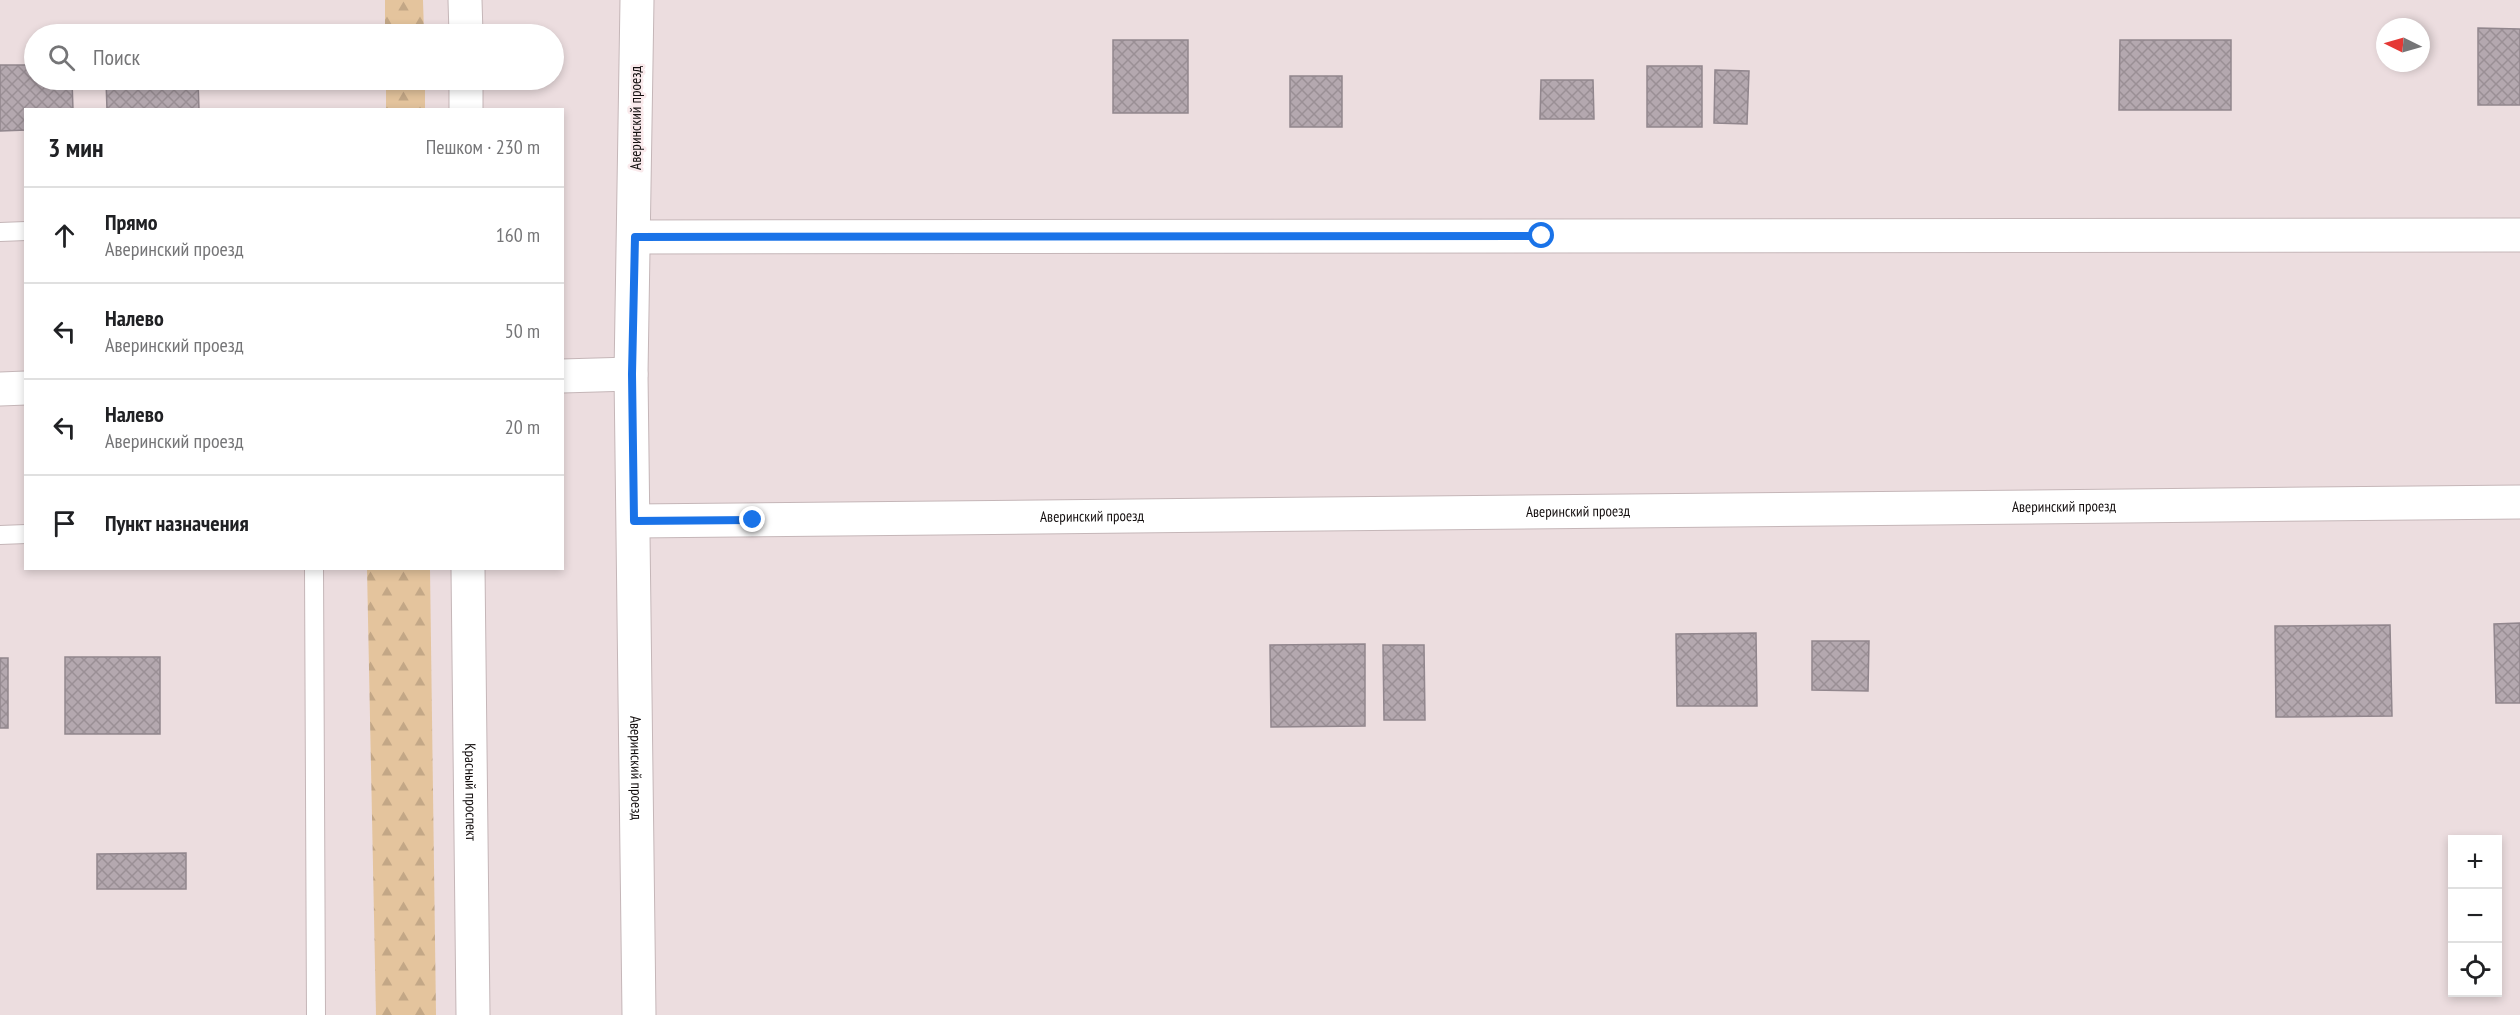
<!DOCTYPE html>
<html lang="ru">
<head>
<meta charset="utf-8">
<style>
  :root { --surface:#fff; --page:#f6f6f6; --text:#202124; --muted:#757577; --line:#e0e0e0 }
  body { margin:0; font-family:"PT Sans Narrow",sans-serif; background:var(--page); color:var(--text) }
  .controls { position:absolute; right:18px; bottom:18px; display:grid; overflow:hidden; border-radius:0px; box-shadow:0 3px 9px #0003 }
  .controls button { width:54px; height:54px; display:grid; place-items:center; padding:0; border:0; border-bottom:2px solid var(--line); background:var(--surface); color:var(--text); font:30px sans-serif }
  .compass { position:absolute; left:2376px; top:18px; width:54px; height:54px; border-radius:50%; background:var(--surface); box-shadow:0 3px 9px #0003; rotate:275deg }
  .stop { position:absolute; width:18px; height:18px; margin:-14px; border:4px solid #1a73e8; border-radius:50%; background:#fff }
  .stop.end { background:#1a73e8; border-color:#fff; box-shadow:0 2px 6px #0008 }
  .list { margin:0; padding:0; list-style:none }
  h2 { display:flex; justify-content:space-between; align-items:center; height:78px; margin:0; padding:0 24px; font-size:26px }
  h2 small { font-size:20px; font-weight:400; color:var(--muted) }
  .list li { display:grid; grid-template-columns:39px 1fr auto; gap:18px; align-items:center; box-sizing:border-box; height:96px; padding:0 24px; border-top:2px solid var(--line) }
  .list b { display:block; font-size:22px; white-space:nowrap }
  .list p { margin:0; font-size:20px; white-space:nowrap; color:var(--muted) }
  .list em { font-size:20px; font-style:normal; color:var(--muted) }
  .icon { flex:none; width:33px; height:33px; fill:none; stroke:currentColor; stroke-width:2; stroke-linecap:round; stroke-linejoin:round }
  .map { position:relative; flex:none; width:2520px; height:1015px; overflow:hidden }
  .search { position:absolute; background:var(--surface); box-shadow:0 3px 9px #0003; left:24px; top:24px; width:540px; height:66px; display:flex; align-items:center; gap:15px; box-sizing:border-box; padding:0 21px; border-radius:33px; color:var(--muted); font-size:22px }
  .panel { position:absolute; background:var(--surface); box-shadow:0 3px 9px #0003; left:24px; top:108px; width:540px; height:462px; border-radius:0px }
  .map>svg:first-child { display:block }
  .forest { fill:url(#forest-firs) }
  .building { fill:url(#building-cross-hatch); stroke:#91868d; stroke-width:1.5 }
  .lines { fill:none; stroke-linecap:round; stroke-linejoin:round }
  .service-casing { stroke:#c5b6b8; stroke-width:20 }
  .minor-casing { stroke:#c5b6b8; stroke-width:35 }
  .service { stroke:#fff; stroke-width:18 }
  .minor { stroke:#fff; stroke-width:33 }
  .route { stroke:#1a73e8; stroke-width:8 }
  .labels { text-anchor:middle; stroke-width:5; stroke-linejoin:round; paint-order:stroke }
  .street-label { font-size:15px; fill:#130e0e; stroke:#faeaec }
</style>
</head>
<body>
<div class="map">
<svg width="2520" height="1015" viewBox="0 0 2520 1015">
  <defs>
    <pattern id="forest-firs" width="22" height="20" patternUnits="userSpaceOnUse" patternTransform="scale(1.5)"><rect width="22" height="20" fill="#e4c49d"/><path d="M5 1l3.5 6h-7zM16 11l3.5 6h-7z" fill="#c3a786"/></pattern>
    <pattern id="building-cross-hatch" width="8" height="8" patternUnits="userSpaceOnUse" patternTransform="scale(1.5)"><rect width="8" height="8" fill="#b4a8af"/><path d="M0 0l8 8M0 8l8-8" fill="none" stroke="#9a8f95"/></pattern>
  </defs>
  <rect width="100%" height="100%" fill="#ecdddf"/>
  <g class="forest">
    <polygon points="385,0 423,0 424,34 385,34"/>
    <rect x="386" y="80" width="39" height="29"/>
    <polygon points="367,569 430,569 436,1015 376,1015"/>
  </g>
  <g class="building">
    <polygon points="2478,28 2520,29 2520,105 2478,105"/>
    <rect x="1113" y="40" width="75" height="73"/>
    <polygon points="2120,40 2231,40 2231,110 2119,110"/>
    <polygon points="0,65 34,65 34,80 72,80 73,110 26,110 26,130 0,131"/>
    <rect x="1647" y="66" width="55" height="61"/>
    <polygon points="1715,70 1749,71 1747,124 1714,123"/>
    <rect x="1290" y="76" width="52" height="51"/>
    <polygon points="106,80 198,80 199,110 107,110"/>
    <polygon points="1541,80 1593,80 1594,119 1540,119"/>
    <polygon points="2520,623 2520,703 2496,703 2494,624"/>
    <polygon points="2390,625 2392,716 2276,717 2275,626"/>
    <polygon points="1756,633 1757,706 1677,706 1676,634"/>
    <polygon points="1812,641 1869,641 1868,691 1812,690"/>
    <polygon points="1365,644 1365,726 1271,727 1270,645"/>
    <polygon points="1383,645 1424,645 1425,720 1384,720"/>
    <rect x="65" y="657" width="95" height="77"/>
    <rect x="0" y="658" width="8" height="70"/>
    <polygon points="186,853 186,889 97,889 97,854"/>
  </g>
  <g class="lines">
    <g class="service-casing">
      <g id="service">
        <polyline points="0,232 26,231"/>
        <polyline points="0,535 26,534"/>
        <polyline points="314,568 316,1015"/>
      </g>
    </g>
    <g class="minor-casing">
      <g id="minor">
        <polyline points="465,0 466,34"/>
        <path id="s1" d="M637 0 631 374 639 1015"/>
        <polyline points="466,80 466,110"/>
        <polyline points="635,237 2520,235"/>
        <polyline points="562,376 631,374"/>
        <polyline points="0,389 26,388"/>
        <path id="s2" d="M634 521 2520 502"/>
        <path id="s3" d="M468 568 473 1015"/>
      </g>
    </g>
    <use href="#service" class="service"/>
    <use href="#minor" class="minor"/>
  </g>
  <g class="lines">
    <polyline class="route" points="753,520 634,521 632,374 635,237 1542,236"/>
  </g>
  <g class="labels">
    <g class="street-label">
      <text transform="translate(636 118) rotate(-90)" y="5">Аверинский проезд</text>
      <text dy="5" stroke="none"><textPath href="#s2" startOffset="1430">Аверинский проезд</textPath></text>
      <text dy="5" stroke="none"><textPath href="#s2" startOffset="944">Аверинский проезд</textPath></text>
      <text dy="5" stroke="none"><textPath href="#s2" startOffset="458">Аверинский проезд</textPath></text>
      <text dy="5" stroke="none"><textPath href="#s1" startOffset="768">Аверинский проезд</textPath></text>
      <text dy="5" stroke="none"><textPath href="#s3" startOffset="224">Красный проспект</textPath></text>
    </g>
  </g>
</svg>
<div class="controls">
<button>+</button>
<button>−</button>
<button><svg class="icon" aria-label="locate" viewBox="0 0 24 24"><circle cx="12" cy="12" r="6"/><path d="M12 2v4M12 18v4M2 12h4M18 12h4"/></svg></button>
</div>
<svg class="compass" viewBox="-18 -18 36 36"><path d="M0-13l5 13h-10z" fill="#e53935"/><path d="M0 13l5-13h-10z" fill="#757577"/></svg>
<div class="stop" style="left:1542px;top:236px"></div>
<div class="stop end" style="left:753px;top:520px"></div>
<div class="search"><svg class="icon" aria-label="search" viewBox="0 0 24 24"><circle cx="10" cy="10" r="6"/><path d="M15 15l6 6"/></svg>Поиск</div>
<section class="panel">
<h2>3 мин<small>Пешком · 230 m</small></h2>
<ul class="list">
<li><svg class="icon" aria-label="ahead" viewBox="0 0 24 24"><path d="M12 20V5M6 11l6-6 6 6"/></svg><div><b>Прямо</b><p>Аверинский проезд</p></div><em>160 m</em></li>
<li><svg class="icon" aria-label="left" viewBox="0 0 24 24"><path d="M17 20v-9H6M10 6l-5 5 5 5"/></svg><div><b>Налево</b><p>Аверинский проезд</p></div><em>50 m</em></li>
<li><svg class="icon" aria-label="left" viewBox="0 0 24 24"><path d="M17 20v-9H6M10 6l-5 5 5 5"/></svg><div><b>Налево</b><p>Аверинский проезд</p></div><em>20 m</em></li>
<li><svg class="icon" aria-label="arrive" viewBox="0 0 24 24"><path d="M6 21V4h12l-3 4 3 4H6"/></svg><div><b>Пункт назначения</b></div></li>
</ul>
</section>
</div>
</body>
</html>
